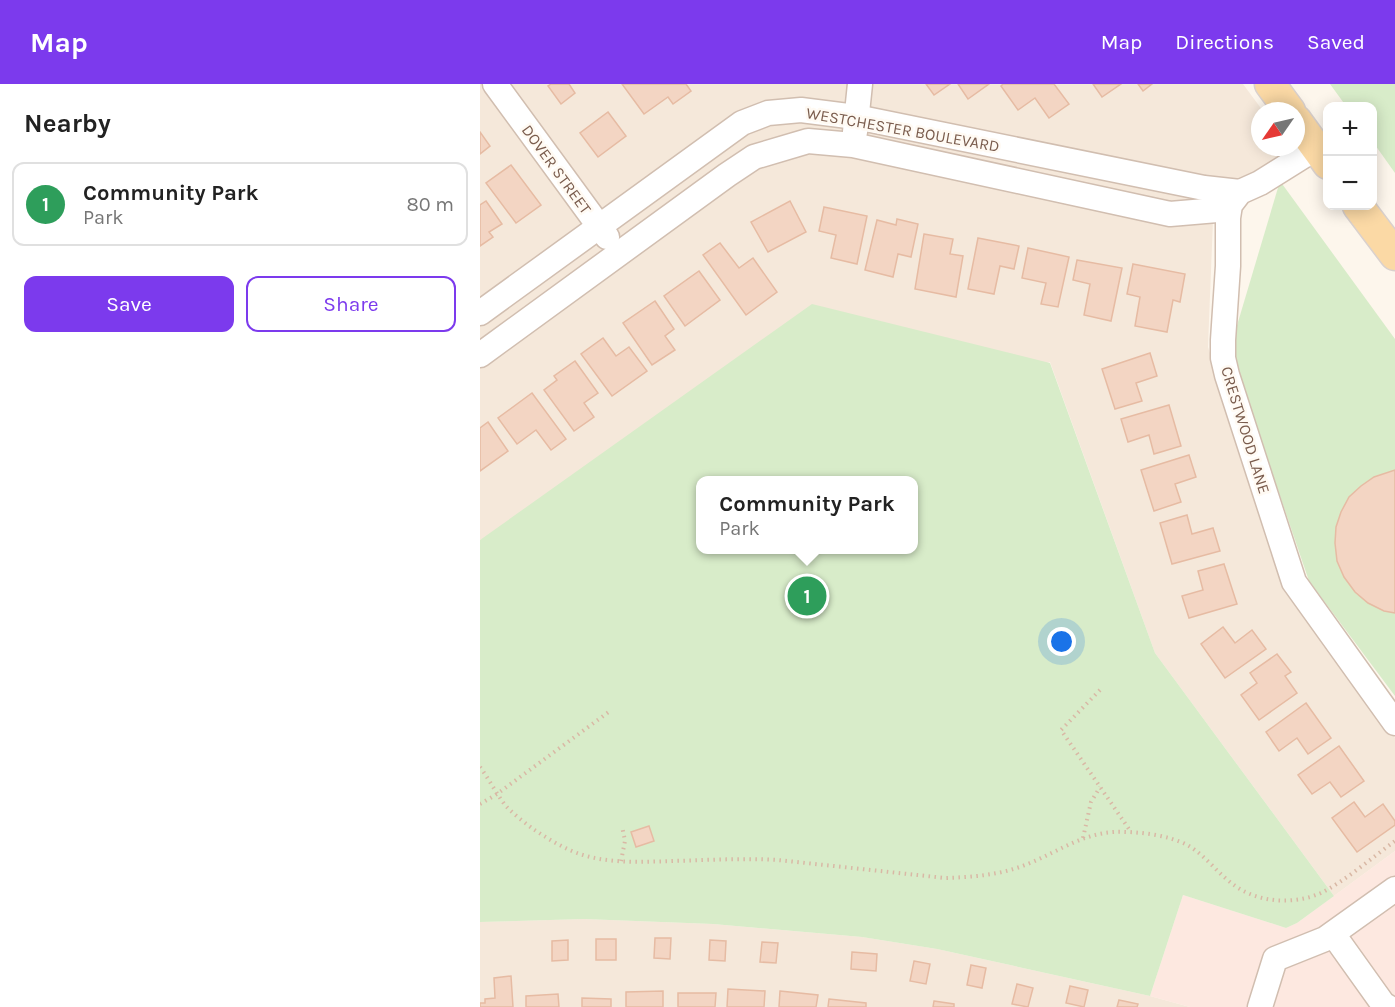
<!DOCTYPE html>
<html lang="en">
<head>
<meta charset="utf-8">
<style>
  :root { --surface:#fff; --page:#f2f2f2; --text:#222; --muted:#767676; --line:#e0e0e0; --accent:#7c3aed }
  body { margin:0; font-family:Karla,sans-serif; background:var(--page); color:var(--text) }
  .controls { position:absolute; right:18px; top:18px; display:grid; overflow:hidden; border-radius:12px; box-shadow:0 3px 15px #0003 }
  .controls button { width:54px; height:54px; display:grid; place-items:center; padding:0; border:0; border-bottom:2px solid var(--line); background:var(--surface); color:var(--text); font:30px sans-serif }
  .compass { position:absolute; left:771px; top:18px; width:54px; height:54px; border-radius:50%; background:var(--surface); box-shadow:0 3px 15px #0003; rotate:236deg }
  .you { position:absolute; left:582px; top:558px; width:21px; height:21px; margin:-15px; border:4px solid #fff; border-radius:50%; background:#1a73e8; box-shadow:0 0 0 9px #1a73e833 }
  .badge { display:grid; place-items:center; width:39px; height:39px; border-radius:50%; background:var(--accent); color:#fff; font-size:20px; font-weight:700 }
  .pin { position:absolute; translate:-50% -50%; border:3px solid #fff; box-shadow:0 2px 6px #0006 }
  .popup { position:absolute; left:216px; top:392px; width:222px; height:78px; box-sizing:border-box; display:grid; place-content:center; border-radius:12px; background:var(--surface); filter:drop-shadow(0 2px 4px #0005); font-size:20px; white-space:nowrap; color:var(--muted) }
  .popup b { font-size:22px; color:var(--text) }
  .popup::after { content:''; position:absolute; left:50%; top:100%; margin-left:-12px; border:12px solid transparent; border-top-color:var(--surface) }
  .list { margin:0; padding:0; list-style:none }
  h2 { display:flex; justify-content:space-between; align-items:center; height:78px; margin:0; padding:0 24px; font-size:26px }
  h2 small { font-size:20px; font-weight:400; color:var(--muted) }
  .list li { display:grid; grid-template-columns:39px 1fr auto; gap:18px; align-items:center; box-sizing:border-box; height:84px; margin:0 12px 12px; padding:0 12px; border:2px solid var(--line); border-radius:12px }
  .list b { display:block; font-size:22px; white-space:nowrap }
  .list p { margin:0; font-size:20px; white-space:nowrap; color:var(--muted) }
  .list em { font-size:20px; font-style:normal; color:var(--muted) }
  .actions { display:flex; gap:12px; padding:18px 24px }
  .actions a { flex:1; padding:14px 0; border:2px solid var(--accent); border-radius:12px; text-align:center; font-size:21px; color:var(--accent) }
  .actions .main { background:var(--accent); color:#fff }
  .map { position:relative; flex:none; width:915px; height:923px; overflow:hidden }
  header { display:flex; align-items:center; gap:36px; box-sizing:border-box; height:84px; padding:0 30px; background:var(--accent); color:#fff }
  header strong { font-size:28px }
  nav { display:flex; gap:33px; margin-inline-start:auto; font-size:21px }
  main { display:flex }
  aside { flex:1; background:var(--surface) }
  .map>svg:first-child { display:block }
  .residential { fill:#f5e8da }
  .commercial { fill:#fde8e0 }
  .green { fill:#d8ecc9; fill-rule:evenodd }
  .building { fill:#f3d5c3; stroke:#e6bba3; stroke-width:1.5 }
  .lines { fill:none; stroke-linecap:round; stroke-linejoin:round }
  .minor-casing { stroke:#d1beb0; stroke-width:27 }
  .major-casing { stroke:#dad1cd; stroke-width:33 }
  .path { stroke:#d9b8a5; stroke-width:4; stroke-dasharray:1.5 4.5; stroke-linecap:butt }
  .minor { stroke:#fff; stroke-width:24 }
  .major { stroke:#fbd9a5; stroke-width:30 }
  .labels { text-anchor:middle; stroke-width:5; stroke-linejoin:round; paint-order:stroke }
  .street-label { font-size:16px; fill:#7a5c4d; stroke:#fffaf3 }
</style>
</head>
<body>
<header>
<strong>Map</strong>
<nav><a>Map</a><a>Directions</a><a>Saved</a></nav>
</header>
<main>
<aside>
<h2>Nearby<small></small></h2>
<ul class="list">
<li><span class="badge" style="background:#2e9e5b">1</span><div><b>Community Park</b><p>Park</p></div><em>80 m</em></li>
</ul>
<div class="actions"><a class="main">Save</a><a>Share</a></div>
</aside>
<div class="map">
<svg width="915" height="923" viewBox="0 0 915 923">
  <rect width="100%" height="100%" fill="#fdf6ec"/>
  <g class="residential">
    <polygon points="0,0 763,0 783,27 780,27 780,63 809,63 812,68 733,136 728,263 804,500 915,654 915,767 854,812 675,569 570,278 0,456"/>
    <polygon points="104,835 233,840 382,853 457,865 670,912 710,923 0,923 0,838"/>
  </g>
  <polygon class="commercial" points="915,767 915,923 710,923 670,912 703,811 806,844 817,839"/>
  <g class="green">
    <polygon points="850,0 915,0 915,89 893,58 892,22 866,22"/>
    <polygon points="800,97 915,255 915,612 829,497 750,265"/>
    <path d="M332 220 570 279 675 569 854 812 817 839 806 844 703 811 670 912 457 865 382 853 233 840 104 835 0 838V456ZM220 396H434V466H220Z"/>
  </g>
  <g class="building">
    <polygon points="71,0 89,0 95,9 81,20 68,2"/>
    <polygon points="142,0 206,0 211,7 193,20 188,13 164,30"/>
    <polygon points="446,0 470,0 454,11"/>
    <polygon points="478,0 509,0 488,15"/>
    <polygon points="523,0 574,0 589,20 569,34 555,14 538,26 521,2"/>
    <polygon points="613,0 641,0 622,13"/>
    <polygon points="658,0 672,0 663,7"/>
    <polygon points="128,28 146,52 118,73 100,49"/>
    <polygon points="0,48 10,62 0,70"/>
    <polygon points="31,81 61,121 36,139 6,99"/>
    <polygon points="6,117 22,140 9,148 13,153 0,162 0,121"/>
    <polygon points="310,117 326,148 288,168 271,138"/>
    <polygon points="344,123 387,132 377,180 351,174 356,151 339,147"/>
    <polygon points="417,135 438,140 431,173 418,170 413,193 385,186 397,136 416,141"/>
    <polygon points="444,150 473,155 470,170 483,172 476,213 435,205"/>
    <polygon points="498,154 539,162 534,185 520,182 514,210 488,205"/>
    <polygon points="240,159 259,184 273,174 297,208 266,231 223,171"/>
    <polygon points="548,164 589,173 578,223 561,220 566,199 542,194"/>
    <polygon points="597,176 642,184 631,237 604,231 610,200 593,196"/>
    <polygon points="653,180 705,190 700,218 693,216 687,248 655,242 660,213 647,210"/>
    <polygon points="219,187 240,216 205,242 184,212"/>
    <polygon points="175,217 194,245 185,252 195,266 172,281 143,239"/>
    <polygon points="123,254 136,272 149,263 167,287 132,312 101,270"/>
    <polygon points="670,269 677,292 656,299 662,317 635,325 622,285"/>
    <polygon points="95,277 118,309 104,319 114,333 94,347 64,306 77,296 74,292"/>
    <polygon points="52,309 86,355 71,366 56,346 37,360 18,334"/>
    <polygon points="689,321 701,362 674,370 669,351 648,358 641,335"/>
    <polygon points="8,338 28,367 0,387 0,344"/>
    <polygon points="709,371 716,393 695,400 701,418 674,427 661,386"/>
    <polygon points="915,386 915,529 904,527 888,519 875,508 864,493 857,477 855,459 856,443 861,428 869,413 881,402 894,393"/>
    <polygon points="707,431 712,450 733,444 740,467 692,480 680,439"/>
    <polygon points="744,480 757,520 709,534 702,512 723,506 718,487"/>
    <polygon points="743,543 755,559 772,546 786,565 745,594 721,560"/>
    <polygon points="797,570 811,588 805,592 817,609 779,636 761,611 777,599 770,589"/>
    <polygon points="826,619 851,654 828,670 817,654 799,667 786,648"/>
    <polygon points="859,662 884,697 861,713 850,698 832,710 818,691"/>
    <polygon points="874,718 885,733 903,720 915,737 915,741 877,768 852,734"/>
    <polygon points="169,742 174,757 156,763 151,748"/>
    <polygon points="175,854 191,854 190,875 174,874"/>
    <rect x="116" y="855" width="20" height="21"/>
    <polygon points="88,856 88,876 72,877 72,857"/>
    <polygon points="230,856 246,857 245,877 229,876"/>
    <polygon points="282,858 298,859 296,879 280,878"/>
    <polygon points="372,868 397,870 396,887 371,885"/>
    <polygon points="434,877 450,880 446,900 430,897"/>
    <polygon points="491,881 506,884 502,904 487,901"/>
    <polygon points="31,892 33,923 0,923 0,919 5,919 5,915 15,914 14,894"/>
    <polygon points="537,900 553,904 548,923 532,920"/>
    <polygon points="590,902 608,906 604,923 586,919"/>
    <polygon points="248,905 285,907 284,923 247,923"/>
    <polygon points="183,907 183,923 146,923 146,908"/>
    <polygon points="300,907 338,911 336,923 299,923"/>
    <polygon points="198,909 236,909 235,923 198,923"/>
    <polygon points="78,910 79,923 46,923 46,912"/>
    <polygon points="102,914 131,915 131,923 102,923"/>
    <polygon points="349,915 386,919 386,923 348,923"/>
    <polygon points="639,916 658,920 657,923 637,923"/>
    <polygon points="454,917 474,920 474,923 453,923"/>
  </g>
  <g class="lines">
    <g class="minor-casing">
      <g id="minor">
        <polyline points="15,0 127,153"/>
        <polyline points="375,48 380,0"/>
        <polyline points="836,64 780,99 760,108 750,121 748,134 748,182 743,256 743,274 747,291 814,498 915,639"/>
        <polyline points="0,229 262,39 288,29 321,26 376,33 724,104 760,108"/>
        <polyline points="0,271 247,91 274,73 328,57 373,61 690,130 749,125"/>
        <polyline points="853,850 903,920 908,923"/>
        <polyline points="780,923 795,875 845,855 915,805"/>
      </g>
    </g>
    <g class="major-casing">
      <g id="major">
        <polyline points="790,0 810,27"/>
        <polyline points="816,36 848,80"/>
        <polyline points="878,122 915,171"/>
      </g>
    </g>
    <g class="path">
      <polyline points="620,606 581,646 651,748"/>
      <path d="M0 683C9 695 16 709 25 721 33 730 44 738 53 745 67 754 81 763 97 769 127 780 161 778 193 777 228 776 263 774 298 776L465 794C494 793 522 791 550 779 579 767 602 750 634 748 656 747 690 751 709 762 726 772 738 790 754 801 778 819 814 821 841 809 865 797 893 773 915 757"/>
      <polyline points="0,720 17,710 130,627"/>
      <polyline points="603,754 611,718 620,703"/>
      <polyline points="141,777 145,757 142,742"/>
    </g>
    <use href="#minor" class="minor"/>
    <use href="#major" class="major"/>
  </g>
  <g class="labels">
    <g class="street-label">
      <text transform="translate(423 45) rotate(10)" y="6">WESTCHESTER BOULEVARD</text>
      <text transform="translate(77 85) rotate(54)" y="6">DOVER STREET</text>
      <text transform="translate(766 346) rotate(73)" y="6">CRESTWOOD LANE</text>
    </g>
  </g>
</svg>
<div class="controls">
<button>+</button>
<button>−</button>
</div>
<svg class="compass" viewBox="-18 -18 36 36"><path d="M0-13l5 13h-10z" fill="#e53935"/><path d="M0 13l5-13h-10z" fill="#767676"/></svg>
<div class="you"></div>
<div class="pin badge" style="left:327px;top:512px;background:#2e9e5b">1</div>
<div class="popup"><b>Community Park</b>Park</div>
</div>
</main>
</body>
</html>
